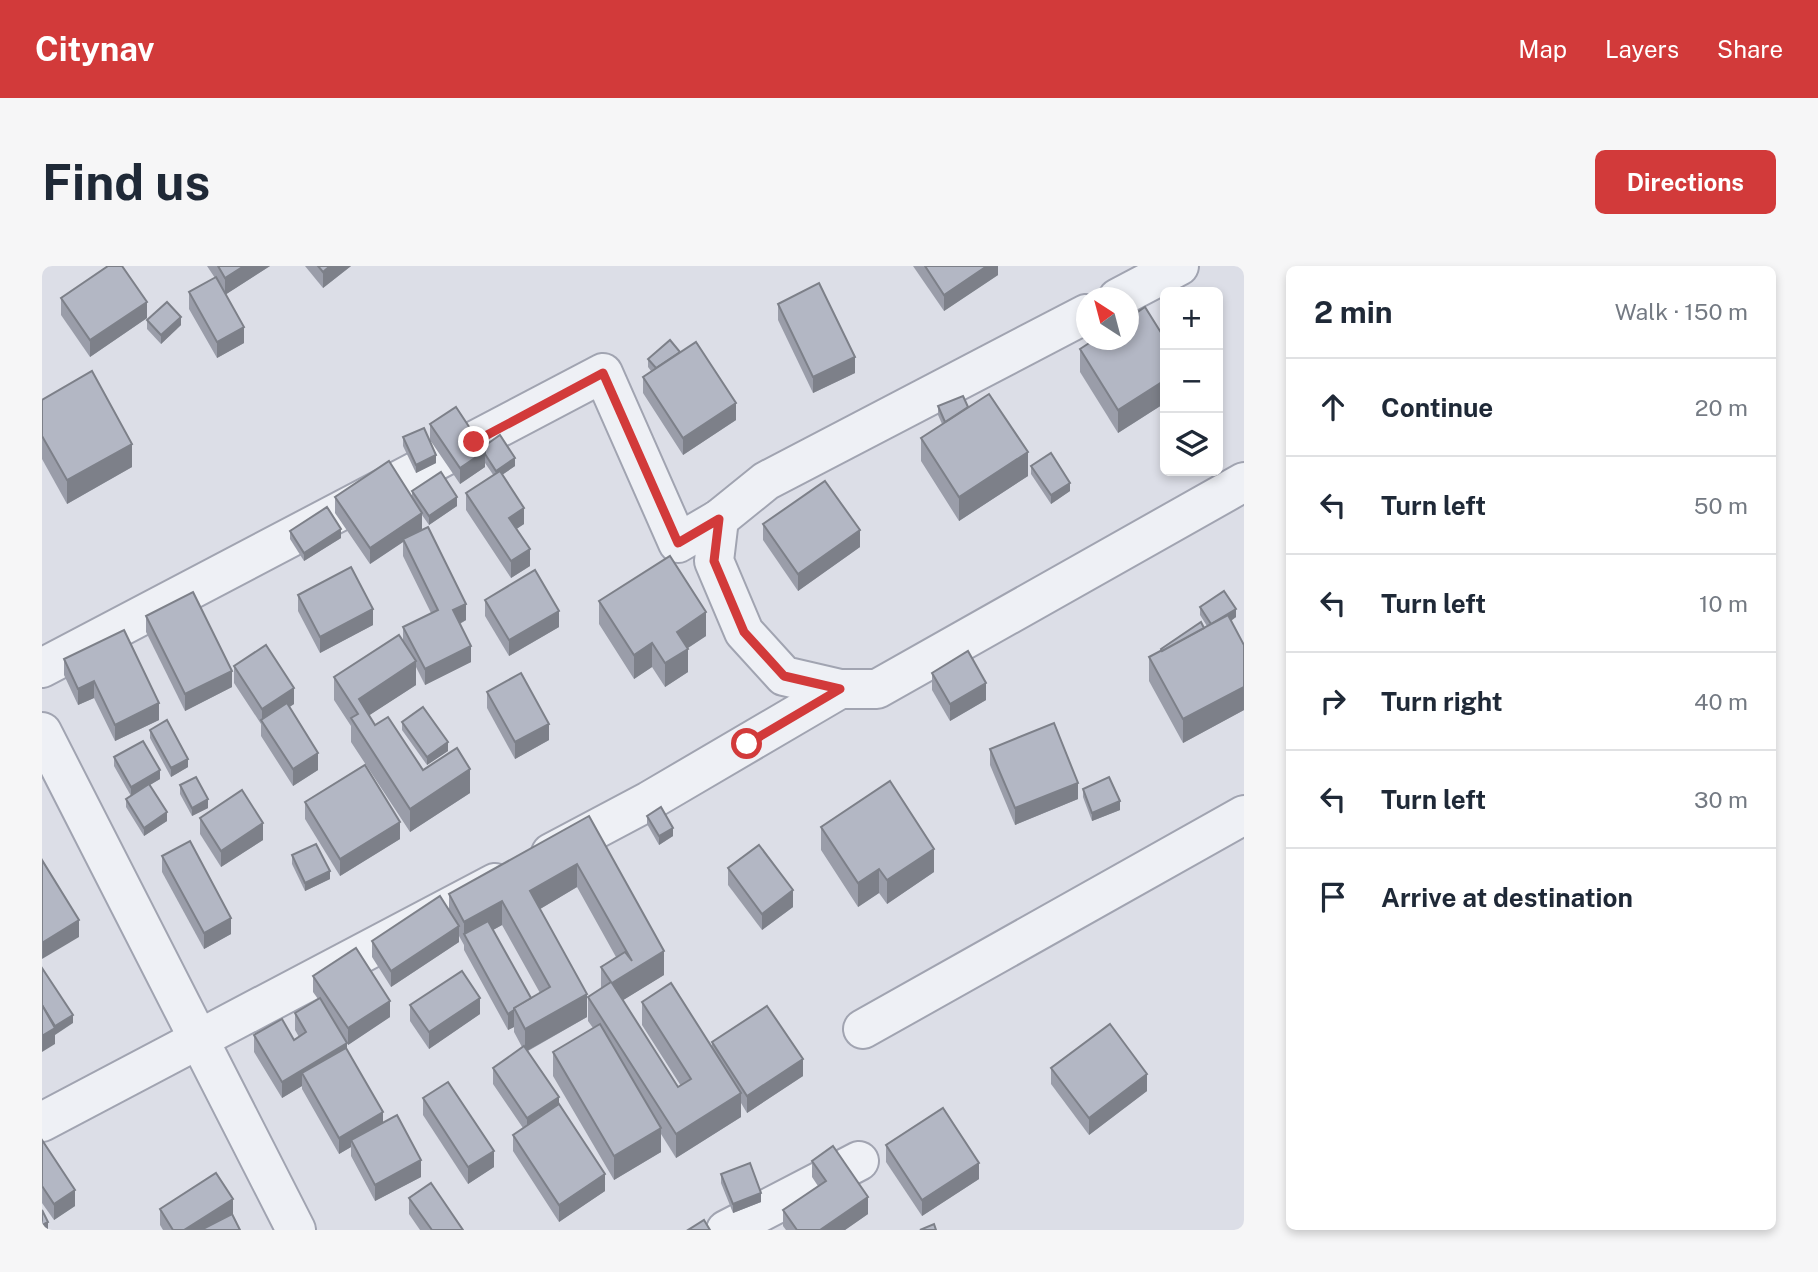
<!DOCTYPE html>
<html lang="en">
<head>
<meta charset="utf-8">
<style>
  :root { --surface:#fff; --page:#f6f6f7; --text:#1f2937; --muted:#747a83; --line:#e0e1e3; --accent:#d23a3a }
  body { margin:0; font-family:"Public Sans",sans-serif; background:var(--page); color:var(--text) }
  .controls { position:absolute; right:21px; top:21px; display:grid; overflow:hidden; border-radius:10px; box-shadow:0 4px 10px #0003 }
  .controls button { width:63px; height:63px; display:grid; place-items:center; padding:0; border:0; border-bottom:2px solid var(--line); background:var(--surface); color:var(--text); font:35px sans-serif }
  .compass { position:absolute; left:1034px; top:21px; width:63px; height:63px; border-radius:50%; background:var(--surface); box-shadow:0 4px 10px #0003; rotate:324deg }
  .stop { position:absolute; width:21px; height:21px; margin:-16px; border:5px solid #d23a3a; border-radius:50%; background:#fff }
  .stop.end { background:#d23a3a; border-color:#fff; box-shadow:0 2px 7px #0008 }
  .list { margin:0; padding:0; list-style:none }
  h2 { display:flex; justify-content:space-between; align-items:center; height:91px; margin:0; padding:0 28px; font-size:30px }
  h2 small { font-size:23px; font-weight:400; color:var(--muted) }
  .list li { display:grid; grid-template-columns:46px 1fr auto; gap:21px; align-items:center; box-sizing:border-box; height:98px; padding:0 28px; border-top:2px solid var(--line) }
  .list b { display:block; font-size:26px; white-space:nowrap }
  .list em { font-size:23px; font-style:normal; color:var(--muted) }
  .icon { flex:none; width:38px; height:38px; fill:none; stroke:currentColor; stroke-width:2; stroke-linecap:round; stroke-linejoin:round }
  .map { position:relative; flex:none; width:1202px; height:964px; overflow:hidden; border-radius:10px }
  header { display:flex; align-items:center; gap:42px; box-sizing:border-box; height:98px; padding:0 35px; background:var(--accent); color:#fff }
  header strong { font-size:33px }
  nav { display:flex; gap:38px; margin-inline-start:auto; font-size:24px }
  .intro { display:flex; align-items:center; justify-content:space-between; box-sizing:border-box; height:168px; padding:0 42px }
  h1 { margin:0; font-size:49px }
  .button { padding:18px 32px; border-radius:10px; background:var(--accent); color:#fff; font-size:24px; font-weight:700 }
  main { display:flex; gap:42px; padding:0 42px }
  aside { flex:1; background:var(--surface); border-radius:10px; box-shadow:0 4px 10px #0003 }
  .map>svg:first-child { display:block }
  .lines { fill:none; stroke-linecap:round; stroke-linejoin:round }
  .minor-casing { stroke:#a1a4b1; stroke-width:42 }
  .minor { stroke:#eef0f5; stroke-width:38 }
  .wall { fill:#9a9da9; fill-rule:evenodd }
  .shaded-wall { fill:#7d8089 }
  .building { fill:#b3b7c4; stroke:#7d8089; stroke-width:2 }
  .route { stroke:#d23a3a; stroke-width:9 }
</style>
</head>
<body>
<header>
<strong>Citynav</strong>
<nav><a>Map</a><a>Layers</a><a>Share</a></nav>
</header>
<div class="intro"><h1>Find us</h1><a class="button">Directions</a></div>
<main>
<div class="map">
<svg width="1202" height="964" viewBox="0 0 1202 964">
  <rect width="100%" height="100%" fill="#dcdee7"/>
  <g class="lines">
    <g class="minor-casing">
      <g id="minor">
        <polyline points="1076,32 1137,0"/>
        <polyline points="677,253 672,295 702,366 742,410 798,423 835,423 1202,216"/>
        <polyline points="0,402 561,107 636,277 677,253 724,215 1044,48"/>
        <polyline points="0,466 254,964"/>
        <polyline points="509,587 607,535 798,423"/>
        <polyline points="821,763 1202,549"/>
        <polyline points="0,856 453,617"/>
        <polyline points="684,964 817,895"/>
      </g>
    </g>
    <use href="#minor" class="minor"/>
  </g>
  <g class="wall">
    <polygon points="165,0 228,0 184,28 202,77 175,92 147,43 147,26 173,12"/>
    <polygon points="263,0 309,0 281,22"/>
    <polygon points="871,0 956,0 956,9 902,45"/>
    <polygon points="19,32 105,52 48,91 19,49"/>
    <polygon points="736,38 813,107 771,127 736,54"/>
    <polygon points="105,54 139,59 119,78 105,63"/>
    <polygon points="1123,73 1123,137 1076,167 1038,106 1038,83"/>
    <polygon points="606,93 694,154 641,189 601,127 601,111 609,105 606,101"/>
    <polygon points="0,134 90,201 25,238 0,193"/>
    <polygon points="896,140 926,141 986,210 917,255 879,195 879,172 900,158 896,149"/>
    <polygon points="388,158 441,181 473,200 460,209 482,258 474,263 488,300 469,312 424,244 424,227 452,210 443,197 443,201 418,218 388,174"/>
    <polygon points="361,171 394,197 374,207 361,180"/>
    <polygon points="989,200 1028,225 1009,238 989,208"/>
    <polygon points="370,225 415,240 387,259 380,249 380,263 377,265 424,354 418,358 429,396 383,419 374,401 374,419 327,449 333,459 381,504 428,527 368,566 309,476 309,460 292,434 292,411 361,376 361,361 389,347 361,290 361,276 328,298 293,247 293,231 370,231"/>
    <polygon points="721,258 818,281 756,325 721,274"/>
    <polygon points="248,265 299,272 262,295 248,273"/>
    <polygon points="256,329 331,359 278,387 256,345"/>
    <polygon points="443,334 517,361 467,390 443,350"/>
    <polygon points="557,335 664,370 646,382 646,406 623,421 610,401 592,413 557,358"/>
    <polygon points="1158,341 1194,351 1189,355 1202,379 1202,444 1141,477 1107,415 1107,391 1119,385 1119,383 1165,360 1158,349"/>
    <polygon points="104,350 190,421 143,445 104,366"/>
    <polygon points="22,393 117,454 73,475 52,432 36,439 22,409"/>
    <polygon points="192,400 252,438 247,441 276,504 251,520 219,470 219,458 192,417"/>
    <polygon points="890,407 944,434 908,455 890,424"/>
    <polygon points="445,426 507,474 473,493 445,442"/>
    <polygon points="360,456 406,485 385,499 360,464"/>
    <polygon points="108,464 146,501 129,511 108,472"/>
    <polygon points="948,483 1036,533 973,559 948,499"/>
    <polygon points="72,491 118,513 108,519 125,555 102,570 84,541 84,533 89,530 72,500"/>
    <polygon points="138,519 166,542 150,550 138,528"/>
    <polygon points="1041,523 1078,544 1050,555 1041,531"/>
    <polygon points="263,536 358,573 298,610 263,553"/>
    <path d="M547 550 622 709 581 734 636 821 639 820 600 759V736L670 781V776L761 810 705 847 699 837V851L634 892 619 868V886L572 914 511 810V786L551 762 546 755V731L559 723V701L574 691 535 621 498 643 545 751 486 785 517 838 563 925 517 956 471 885V869L481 862 451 818V802L480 781 472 766V761L466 764 422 684V679L417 670V676L349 721 330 691V675L407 645V628ZM460 659 498 727 489 732 451 664Z"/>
    <polygon points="605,550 631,570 617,579 605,558"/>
    <polygon points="158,552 221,574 179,601 158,568"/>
    <polygon points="779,561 892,606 845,638 837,627 816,641 779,584"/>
    <polygon points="250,589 288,613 263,625 250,598"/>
    <polygon points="120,590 189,668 162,683 120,606"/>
    <polygon points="686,602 751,641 720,664 686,619"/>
    <polygon points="271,710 348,751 306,779 305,777 305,783 341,856 379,911 333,935 309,890 309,881 297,888 260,823 260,820 240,832 212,786 212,769 252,774 257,771 253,764 253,747 276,733 271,726"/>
    <polygon points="368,739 438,748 387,783 368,755"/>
    <polygon points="1009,802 1105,825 1047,869 1009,818"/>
    <polygon points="381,832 452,901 426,918 381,849"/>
    <polygon points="0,874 33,940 12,954 0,937"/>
    <polygon points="844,879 937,913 880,950 844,896"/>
    <polygon points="770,895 826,948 803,964 744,964 741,960 741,944 776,920 770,911"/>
    <polygon points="679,908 719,936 691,947 679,917"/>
    <polygon points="367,932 421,964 378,964 367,948"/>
    <polygon points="118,943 190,950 198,964 121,964 118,959"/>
  </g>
  <g class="shaded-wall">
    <polygon points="202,0 228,0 183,29 183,12"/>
    <polygon points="288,0 309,0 281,22 281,6"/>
    <polygon points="945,0 956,0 956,9 902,45 902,29"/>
    <polygon points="105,36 105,52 48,91 48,74"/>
    <polygon points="139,51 139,59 119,78 119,69"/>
    <polygon points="202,61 202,77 175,92 175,76"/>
    <polygon points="813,91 813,107 771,127 771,111"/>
    <polygon points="1123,114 1123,137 1076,167 1076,144"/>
    <polygon points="694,137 694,154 641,189 641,172"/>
    <polygon points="90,178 90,201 25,238 25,214"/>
    <polygon points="443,185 443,201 418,218 418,202"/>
    <polygon points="986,186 986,210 917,255 917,231"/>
    <polygon points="394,189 394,197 374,207 374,199"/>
    <polygon points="473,192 473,200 454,213 454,205"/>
    <polygon points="1028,217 1028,225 1009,238 1009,229"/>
    <polygon points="415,231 415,240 387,259 387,250"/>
    <polygon points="482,242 482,258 467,268 467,252"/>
    <polygon points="380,247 380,263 362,275 361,273 361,276 328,298 328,282"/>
    <polygon points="299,263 299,272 262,295 262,287"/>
    <polygon points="818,264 818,281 756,325 756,308"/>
    <polygon points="488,283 488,300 469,312 469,295"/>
    <polygon points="424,338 424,354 411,361 411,344"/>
    <polygon points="331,343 331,359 278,387 278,371"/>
    <polygon points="1194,343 1194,351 1170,368 1170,359"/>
    <polygon points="517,345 517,361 467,390 467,374"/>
    <polygon points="664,346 664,370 635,389 635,366"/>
    <polygon points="610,377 610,401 592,413 592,389"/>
    <polygon points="429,380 429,396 383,419 383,403"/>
    <polygon points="646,383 646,406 623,421 623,397"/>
    <polygon points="374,395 374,419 317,456 317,433"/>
    <polygon points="190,405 190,421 143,445 143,428"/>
    <polygon points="52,415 52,432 36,439 36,423"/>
    <polygon points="944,417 944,434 908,455 908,438"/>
    <polygon points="1202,421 1202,444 1141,477 1141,453"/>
    <polygon points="252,422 252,438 222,458 220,455 220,443"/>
    <polygon points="117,437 117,454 73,475 73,459"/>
    <polygon points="507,458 507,474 473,493 473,476"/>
    <polygon points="406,476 406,485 385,499 385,491"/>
    <polygon points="276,487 276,504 251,520 251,503"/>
    <polygon points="146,493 146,501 129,511 129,502"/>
    <polygon points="428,503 428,527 368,566 368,543"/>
    <polygon points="118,504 118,513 89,530 89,521"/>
    <polygon points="1036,517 1036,533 973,559 973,542"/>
    <polygon points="166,533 166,542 150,550 150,542"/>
    <polygon points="1078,535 1078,544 1050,555 1050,547"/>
    <polygon points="125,546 125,555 102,570 102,562"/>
    <polygon points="358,556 358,573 298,610 298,593"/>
    <polygon points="221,557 221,574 179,601 179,585"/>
    <polygon points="631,562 631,570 617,579 617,570"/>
    <polygon points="892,583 892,606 845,638 845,614"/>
    <polygon points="535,598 535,621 488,649 488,625"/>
    <polygon points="837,603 837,627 816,641 816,617"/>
    <polygon points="288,605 288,613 263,625 263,617"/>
    <polygon points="751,624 751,641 720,664 720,648"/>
    <polygon points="460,635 460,659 427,677 422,668 422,656"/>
    <polygon points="189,652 189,668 162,683 162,667"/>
    <polygon points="37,654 37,671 0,693 0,677"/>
    <polygon points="417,660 417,676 349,721 349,705"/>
    <polygon points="622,685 622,709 570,741 570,717"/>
    <polygon points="545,728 545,751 483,786 483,763"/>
    <polygon points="438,732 438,748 387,783 387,766"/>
    <polygon points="348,735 348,751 306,779 306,762"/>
    <polygon points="472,744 472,761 466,764 466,748"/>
    <polygon points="31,749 31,757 13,769 13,778 0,786 0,770 13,762 13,760"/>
    <polygon points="305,777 305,793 260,807 260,820 240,832 240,816"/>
    <polygon points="761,793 761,810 705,847 705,830"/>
    <polygon points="1105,808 1105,825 1047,869 1047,852"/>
    <polygon points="699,827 699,851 634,892 634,868"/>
    <polygon points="517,831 517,847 485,869 485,852"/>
    <polygon points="341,846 341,863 309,874 309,881 297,888 297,872"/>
    <polygon points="619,862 619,886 572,914 572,890"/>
    <polygon points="452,885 452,901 426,918 426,901"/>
    <polygon points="379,894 379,911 333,935 333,919"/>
    <polygon points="937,897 937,913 880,950 880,934"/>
    <polygon points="563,908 563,925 517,956 517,939"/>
    <polygon points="33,924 33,940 12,954 12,938"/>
    <polygon points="719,927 719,936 691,947 691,938"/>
    <polygon points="826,931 826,948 803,964 778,964"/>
    <polygon points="191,933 191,949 168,964 142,964"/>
    <polygon points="6,956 6,964 0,964 0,959"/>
  </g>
  <g class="building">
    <polygon points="66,0 80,0 105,36 48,74 19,32"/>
    <polygon points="176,0 202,0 183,12"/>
    <polygon points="276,0 288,0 281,6"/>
    <polygon points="883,0 945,0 902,29"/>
    <polygon points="174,11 202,61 175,76 147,26"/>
    <polygon points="777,17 813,91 771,111 736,38"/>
    <polygon points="125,36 139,51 119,69 105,54"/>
    <polygon points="1103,41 1123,73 1123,114 1076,144 1038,83 1052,74 1087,74 1087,52"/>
    <polygon points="628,74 638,86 614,102 606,93"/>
    <polygon points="654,76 694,137 641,172 601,111"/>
    <polygon points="50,105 90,178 25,214 0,170 0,134"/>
    <polygon points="947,128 986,186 917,231 879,172"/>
    <polygon points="921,130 926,141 903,156 896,140"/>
    <polygon points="414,141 443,185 418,202 388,158"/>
    <polygon points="382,162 394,189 374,199 361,171"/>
    <polygon points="458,169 473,192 454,205 443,188 443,185 441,181"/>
    <polygon points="1009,187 1028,217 1009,229 989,200"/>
    <polygon points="347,195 380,247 328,282 293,231"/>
    <polygon points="458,205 482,242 467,252 488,283 469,295 424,227"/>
    <polygon points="399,206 415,231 387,250 370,225"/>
    <polygon points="783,215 818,264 756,308 721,258"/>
    <polygon points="285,241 299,263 262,287 248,265"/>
    <polygon points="386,261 424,338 411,344 429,380 383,403 361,361 396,344 361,273"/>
    <polygon points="628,290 664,346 635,366 646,383 623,397 610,377 592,389 557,335"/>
    <polygon points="309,301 331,343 278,371 256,329"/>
    <polygon points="493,304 517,345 467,374 443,334"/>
    <polygon points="1182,325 1194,343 1169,358 1158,341"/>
    <polygon points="151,326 190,405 143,428 104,350"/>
    <polygon points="1186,349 1202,379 1202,421 1141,453 1107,391"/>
    <polygon points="1159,356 1162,362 1120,385 1119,383"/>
    <polygon points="82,364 117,437 73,459 52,415 36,423 22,393"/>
    <polygon points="357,369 374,395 317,433 333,459 346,451 381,504 415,482 428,503 368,543 309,452 316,448 292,411"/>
    <polygon points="224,379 252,422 220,443 192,400"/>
    <polygon points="926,385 944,417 908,438 890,407"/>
    <polygon points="479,407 507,458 473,476 445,426"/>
    <polygon points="245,437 276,487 251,503 219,454"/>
    <polygon points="381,441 406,476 385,491 360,456"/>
    <polygon points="125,454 146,493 129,502 108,464"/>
    <polygon points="1012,457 1036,517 973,542 948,483"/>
    <polygon points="101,475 118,504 89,521 72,491"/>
    <polygon points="323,499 358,556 298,593 263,536"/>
    <polygon points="154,511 166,533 150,542 138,519"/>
    <polygon points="1067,511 1078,535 1050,547 1041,523"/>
    <polygon points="848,515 892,583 845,614 837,603 816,617 779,561"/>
    <polygon points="107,518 125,546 102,562 84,533"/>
    <polygon points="200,524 221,557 179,585 158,552"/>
    <polygon points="619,541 631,562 617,570 605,550"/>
    <polygon points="547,550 622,685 570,717 636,821 649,813 600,736 629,717 699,827 634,868 546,731 569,716 559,701 583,686 590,695 535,598 488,625 545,728 483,763 472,742 508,721 460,635 422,656 407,628"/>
    <polygon points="148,575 189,652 162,667 120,590"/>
    <polygon points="274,578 288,605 263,617 250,589"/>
    <polygon points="717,579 751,624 720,648 686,602"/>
    <polygon points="0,594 37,654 0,677"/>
    <polygon points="398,630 417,660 349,705 330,675"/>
    <polygon points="446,655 489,732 472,742 472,744 466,748 422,668"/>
    <polygon points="314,682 348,735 306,762 271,710"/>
    <polygon points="0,702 31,749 13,760 0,739"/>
    <polygon points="420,705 438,732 387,766 368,739"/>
    <polygon points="278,732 305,777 240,816 212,769 240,753 252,774 264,766 253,747"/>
    <polygon points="0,739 13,762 0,770"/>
    <polygon points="725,740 761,793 705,830 670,776"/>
    <polygon points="558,758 619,862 572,890 511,786"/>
    <polygon points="1068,758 1105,808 1047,852 1009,802"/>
    <polygon points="482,780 517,831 485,852 451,802"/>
    <polygon points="304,782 341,846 297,872 260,807"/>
    <polygon points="406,816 452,885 426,901 381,832"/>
    <polygon points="517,838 563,908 517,939 471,869"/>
    <polygon points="901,842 937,897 880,934 844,879"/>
    <polygon points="355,849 379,894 333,919 309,874"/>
    <polygon points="0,874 33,924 12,938 0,920"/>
    <polygon points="791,880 826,931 778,964 755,964 741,944 784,915 770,895"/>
    <polygon points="708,897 719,927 691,938 679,908"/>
    <polygon points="174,907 191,933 142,964 131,964 118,943"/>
    <polygon points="389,917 421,964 390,964 367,932"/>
    <polygon points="0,944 6,956 0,959"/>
    <polygon points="190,948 198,964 159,964"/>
    <polygon points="662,954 668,964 646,964"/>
    <polygon points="892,958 894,964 878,964"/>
  </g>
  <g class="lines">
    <polyline class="route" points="432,176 561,107 636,277 677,253 672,295 702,366 742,410 798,423 705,478"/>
  </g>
</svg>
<div class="controls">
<button>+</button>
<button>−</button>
<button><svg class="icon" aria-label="layers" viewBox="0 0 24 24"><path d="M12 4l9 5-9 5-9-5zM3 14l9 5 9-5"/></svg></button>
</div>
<svg class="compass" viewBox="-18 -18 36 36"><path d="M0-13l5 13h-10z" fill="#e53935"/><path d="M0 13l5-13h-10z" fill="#747a83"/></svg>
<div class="stop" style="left:705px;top:478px"></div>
<div class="stop end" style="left:432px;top:176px"></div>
</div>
<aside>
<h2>2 min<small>Walk · 150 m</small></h2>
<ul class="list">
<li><svg class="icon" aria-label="ahead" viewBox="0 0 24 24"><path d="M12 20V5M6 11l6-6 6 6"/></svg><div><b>Continue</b></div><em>20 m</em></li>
<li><svg class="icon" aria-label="left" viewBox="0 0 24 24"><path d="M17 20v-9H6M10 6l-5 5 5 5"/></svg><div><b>Turn left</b></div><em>50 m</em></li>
<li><svg class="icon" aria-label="left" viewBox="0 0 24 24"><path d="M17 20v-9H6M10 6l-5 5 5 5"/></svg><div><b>Turn left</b></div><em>10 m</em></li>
<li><svg class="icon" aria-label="right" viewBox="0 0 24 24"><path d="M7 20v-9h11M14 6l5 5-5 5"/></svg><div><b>Turn right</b></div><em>40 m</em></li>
<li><svg class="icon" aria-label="left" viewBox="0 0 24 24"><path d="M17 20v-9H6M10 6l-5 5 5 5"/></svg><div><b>Turn left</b></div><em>30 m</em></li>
<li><svg class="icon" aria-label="arrive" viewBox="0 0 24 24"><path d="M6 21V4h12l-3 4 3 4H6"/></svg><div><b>Arrive at destination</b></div></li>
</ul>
</aside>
</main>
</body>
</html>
